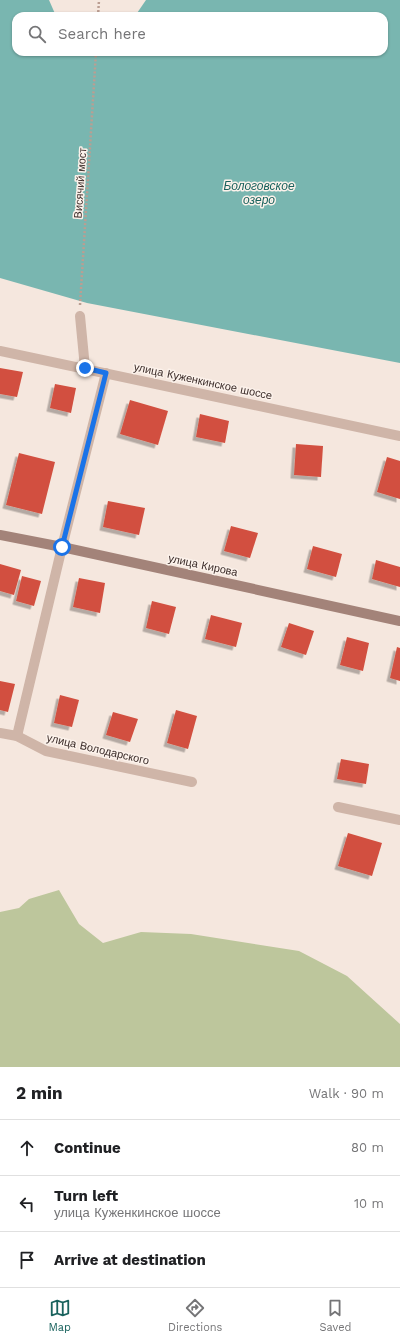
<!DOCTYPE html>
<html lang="en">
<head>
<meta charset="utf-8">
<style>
  :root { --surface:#fff; --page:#f6f6f6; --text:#202124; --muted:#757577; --line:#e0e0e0; --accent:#19625d }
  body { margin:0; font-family:"Work Sans",sans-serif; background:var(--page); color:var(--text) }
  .stop { position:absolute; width:12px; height:12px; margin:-9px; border:3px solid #1a73e8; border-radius:50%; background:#fff }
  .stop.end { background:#1a73e8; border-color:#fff; box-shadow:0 1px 4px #0008 }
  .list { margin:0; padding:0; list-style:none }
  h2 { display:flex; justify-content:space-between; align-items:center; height:52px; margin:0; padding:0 16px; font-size:17px }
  h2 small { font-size:13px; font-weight:400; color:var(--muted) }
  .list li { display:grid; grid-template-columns:26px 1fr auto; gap:12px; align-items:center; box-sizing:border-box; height:56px; padding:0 16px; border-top:1px solid var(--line) }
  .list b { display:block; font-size:15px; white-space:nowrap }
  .list p { margin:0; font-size:13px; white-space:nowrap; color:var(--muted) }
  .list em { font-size:13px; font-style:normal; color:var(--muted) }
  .icon { flex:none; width:22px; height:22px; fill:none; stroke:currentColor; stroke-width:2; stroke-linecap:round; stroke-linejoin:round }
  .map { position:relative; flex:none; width:400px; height:1067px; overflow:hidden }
  .search { position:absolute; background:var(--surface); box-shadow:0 1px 3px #0004; left:12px; right:12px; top:12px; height:44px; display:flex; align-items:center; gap:10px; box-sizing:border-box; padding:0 14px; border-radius:12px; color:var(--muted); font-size:15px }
  .sheet { height:220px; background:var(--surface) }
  nav { display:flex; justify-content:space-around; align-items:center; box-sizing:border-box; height:56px; border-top:1px solid var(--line); background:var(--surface); font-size:11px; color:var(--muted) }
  nav a { display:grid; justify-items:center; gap:2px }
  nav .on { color:var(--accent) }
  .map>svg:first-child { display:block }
  .green { fill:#bdc69c }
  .water { fill:#79b6b0 }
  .building { fill:#d2503f; filter:url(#shadow) }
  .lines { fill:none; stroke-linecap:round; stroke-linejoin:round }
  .path { stroke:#bb9e92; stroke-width:2.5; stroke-dasharray:2 2; stroke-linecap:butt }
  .pedestrian { stroke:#cfb5a8; stroke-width:10 }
  .minor { stroke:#cfb5a8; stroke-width:10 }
  .secondary { stroke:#a38379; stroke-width:10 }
  .route { stroke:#1a73e8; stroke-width:5 }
  .labels { text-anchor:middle; stroke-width:3; stroke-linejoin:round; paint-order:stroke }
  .street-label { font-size:11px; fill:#3b2c29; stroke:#fcf2eb }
  .water-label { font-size:12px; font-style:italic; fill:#19625d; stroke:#fcf2eb }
</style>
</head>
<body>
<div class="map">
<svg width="400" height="1067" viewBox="0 0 400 1067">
  <defs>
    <filter id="shadow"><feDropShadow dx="-3.5" dy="3.5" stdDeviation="0" flood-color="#0004"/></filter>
  </defs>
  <rect width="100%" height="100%" fill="#f5e7de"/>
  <polygon class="green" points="59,890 79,924 103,943 141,932 191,934 299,951 347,976 400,1024 400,1067 0,1067 0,912 19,908 29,899"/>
  <polygon class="water" points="0,0 49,0 56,16 16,16 16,52 384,52 384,16 135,16 146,0 400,0 400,363 87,303 0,278"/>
  <g class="building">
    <polygon points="0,368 23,372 17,397 0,394"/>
    <polygon points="55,384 76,388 71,413 50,408"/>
    <polygon points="130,400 168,411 158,445 120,434"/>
    <polygon points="200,414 229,421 225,443 196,437"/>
    <polygon points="296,444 323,446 321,477 294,475"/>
    <polygon points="19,453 55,462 42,514 6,505"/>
    <polygon points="387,457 400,461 400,499 377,492"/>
    <polygon points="108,501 145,508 139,535 103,527"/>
    <polygon points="231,526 258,533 250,558 224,551"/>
    <polygon points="313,546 342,554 336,577 307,569"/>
    <polygon points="376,560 400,567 400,587 372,579"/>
    <polygon points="0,564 21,570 14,595 0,591"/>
    <polygon points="22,576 41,581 34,606 16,601"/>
    <polygon points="79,578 105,583 100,613 73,607"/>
    <polygon points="152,601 176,607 169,634 146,628"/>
    <polygon points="211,615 242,623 236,647 205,639"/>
    <polygon points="289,623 314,631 306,655 281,647"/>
    <polygon points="347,637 369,643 363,671 340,665"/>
    <polygon points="397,647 400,648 400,681 390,678"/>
    <polygon points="0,681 15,684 8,712 0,710"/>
    <polygon points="60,695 79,700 72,727 54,723"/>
    <polygon points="176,710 197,716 188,749 167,743"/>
    <polygon points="113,712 138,719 130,742 106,735"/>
    <polygon points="341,759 369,764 366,784 337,779"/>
    <polygon points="348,833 382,843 372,876 338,866"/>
  </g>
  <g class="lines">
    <g class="path">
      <polyline points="98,16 99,0"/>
      <polyline points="80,305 96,52"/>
    </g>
    <polyline class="pedestrian" points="80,316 85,368"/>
    <g class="minor">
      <polyline points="0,351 400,436"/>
      <polyline points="0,733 17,736 46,751 192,782"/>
      <polyline points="17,736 62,547 106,373"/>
      <polyline points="338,807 400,820"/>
    </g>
    <polyline class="secondary" points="0,535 62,547 400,621"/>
  </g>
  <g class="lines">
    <polyline class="route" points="62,547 106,373 85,368"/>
  </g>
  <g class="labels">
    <g class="street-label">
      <text transform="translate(80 183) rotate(-86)" y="4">Висячий мост</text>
      <text transform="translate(203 381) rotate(12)" y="4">улица Куженкинское шоссе</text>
      <text transform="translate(203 565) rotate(12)" y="4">улица Кирова</text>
      <text transform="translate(98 749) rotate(13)" y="4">улица Володарского</text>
    </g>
    <g class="water-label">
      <text x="259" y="190">Бологовское<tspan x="259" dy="14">озеро</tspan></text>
    </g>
  </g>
</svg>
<div class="stop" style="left:62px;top:547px"></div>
<div class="stop end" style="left:85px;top:368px"></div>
<div class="search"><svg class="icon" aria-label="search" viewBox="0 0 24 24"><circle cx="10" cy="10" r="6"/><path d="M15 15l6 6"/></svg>Search here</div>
</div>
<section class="sheet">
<h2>2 min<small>Walk · 90 m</small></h2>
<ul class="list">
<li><svg class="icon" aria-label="ahead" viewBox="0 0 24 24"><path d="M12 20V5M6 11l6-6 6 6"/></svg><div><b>Continue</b></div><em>80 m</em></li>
<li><svg class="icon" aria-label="left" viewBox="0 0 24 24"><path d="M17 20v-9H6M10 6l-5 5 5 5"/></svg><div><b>Turn left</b><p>улица Куженкинское шоссе</p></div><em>10 m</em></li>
<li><svg class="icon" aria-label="arrive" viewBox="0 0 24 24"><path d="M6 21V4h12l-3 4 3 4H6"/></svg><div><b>Arrive at destination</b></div></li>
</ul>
</section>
<nav>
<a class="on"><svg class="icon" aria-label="map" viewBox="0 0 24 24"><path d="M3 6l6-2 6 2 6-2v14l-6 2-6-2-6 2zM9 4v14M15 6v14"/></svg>Map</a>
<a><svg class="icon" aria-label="directions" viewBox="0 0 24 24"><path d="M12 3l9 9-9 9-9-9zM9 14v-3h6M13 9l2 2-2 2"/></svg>Directions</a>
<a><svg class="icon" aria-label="saved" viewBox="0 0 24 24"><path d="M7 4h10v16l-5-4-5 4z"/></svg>Saved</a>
</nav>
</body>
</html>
